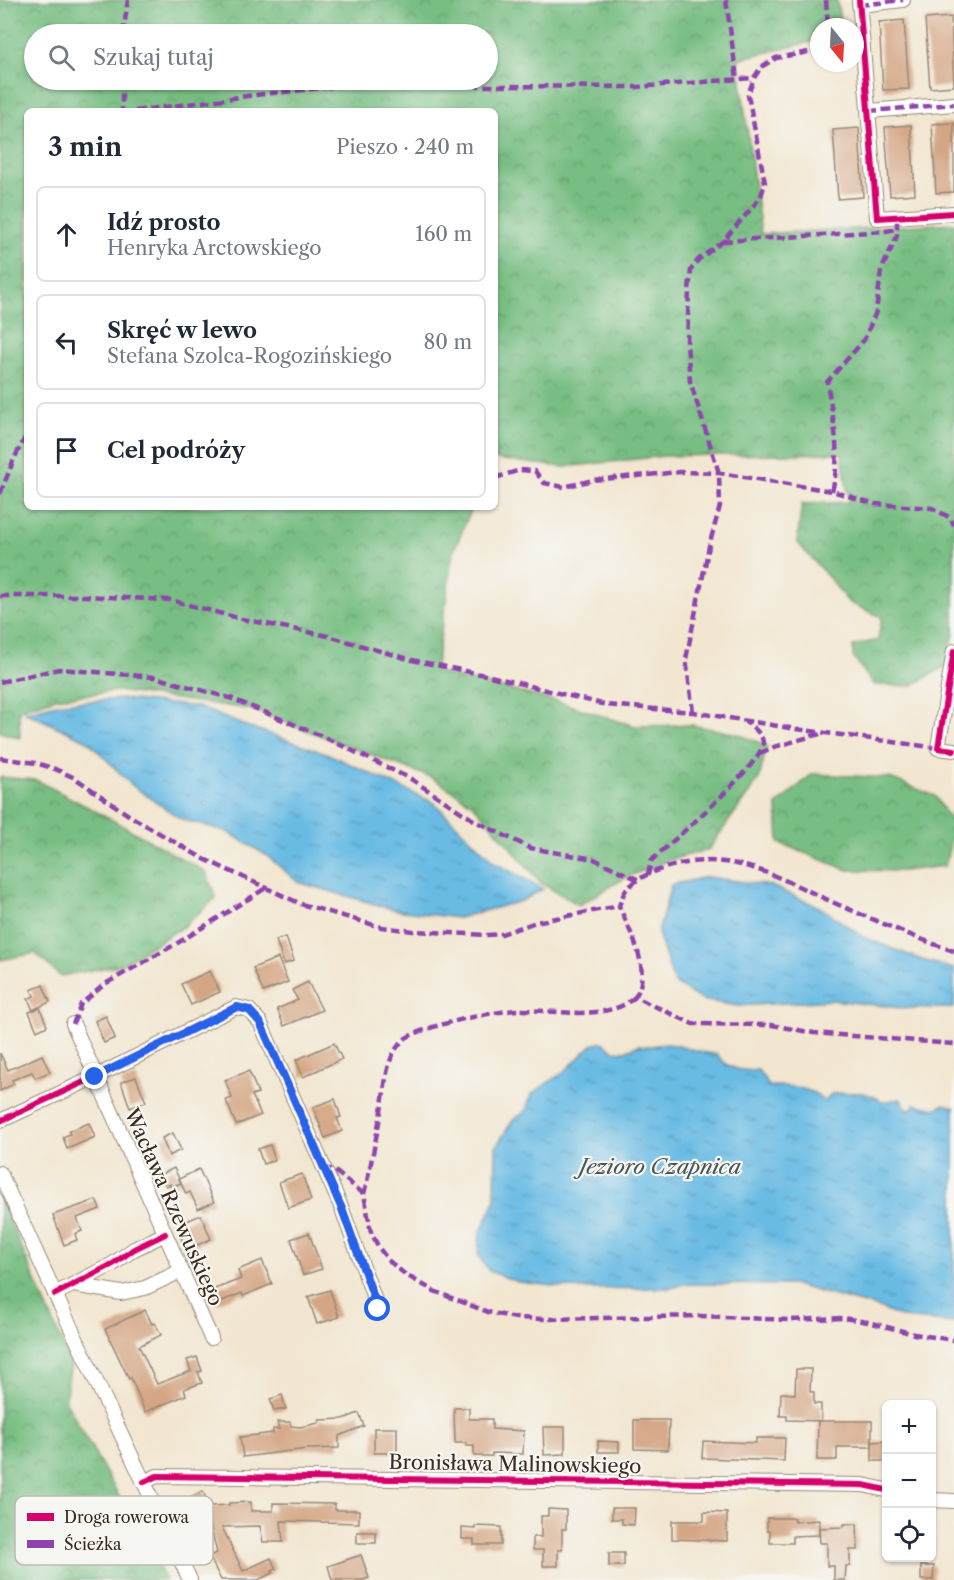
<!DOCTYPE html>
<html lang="pl">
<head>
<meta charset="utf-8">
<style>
  :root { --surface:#fff; --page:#f6f6f7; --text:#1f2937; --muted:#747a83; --line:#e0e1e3 }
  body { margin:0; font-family:"Libre Caslon Text",serif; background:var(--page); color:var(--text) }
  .controls { position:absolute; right:18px; bottom:18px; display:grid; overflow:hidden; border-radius:9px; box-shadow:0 2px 4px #0004 }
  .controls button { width:54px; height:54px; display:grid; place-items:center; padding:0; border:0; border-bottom:2px solid var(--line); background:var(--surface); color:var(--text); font:30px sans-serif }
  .compass { position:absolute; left:810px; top:18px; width:54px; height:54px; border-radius:50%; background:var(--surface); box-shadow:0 2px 4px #0004; rotate:162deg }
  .stop { position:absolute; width:18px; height:18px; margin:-14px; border:4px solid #2563eb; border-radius:50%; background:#fff }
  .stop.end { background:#2563eb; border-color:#fff; box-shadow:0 2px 6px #0008 }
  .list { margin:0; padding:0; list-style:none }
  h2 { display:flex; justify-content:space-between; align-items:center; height:78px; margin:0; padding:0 24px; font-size:26px }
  h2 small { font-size:20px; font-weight:400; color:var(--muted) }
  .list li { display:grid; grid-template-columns:39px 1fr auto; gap:18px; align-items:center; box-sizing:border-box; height:96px; margin:0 12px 12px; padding:0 12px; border:2px solid var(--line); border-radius:9px }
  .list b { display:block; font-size:22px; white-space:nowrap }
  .list p { margin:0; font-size:20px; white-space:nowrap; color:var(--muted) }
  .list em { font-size:20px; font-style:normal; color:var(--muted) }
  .icon { flex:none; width:33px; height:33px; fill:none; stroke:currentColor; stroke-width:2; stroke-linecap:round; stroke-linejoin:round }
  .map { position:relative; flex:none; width:954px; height:1580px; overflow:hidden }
  .search { position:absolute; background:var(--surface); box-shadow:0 2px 4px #0004; left:24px; top:24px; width:474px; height:66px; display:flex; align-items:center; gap:15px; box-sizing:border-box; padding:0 21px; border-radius:33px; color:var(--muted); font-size:22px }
  .panel { position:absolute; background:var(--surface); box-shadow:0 2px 4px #0004; left:24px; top:108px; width:474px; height:402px; border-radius:9px }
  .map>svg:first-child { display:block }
  .forest { fill:url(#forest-crowns); stroke:#5a7450; stroke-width:1.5; fill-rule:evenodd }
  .water { fill:url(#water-ripples); stroke:#527281; stroke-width:1.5 }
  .building { fill:#d4a684 }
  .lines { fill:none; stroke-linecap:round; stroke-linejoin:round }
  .minor-casing { stroke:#968877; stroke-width:16 }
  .minor { stroke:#fff; stroke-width:14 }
  .quiet { stroke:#8e44ad; stroke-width:4.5; stroke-dasharray:9 4.5; stroke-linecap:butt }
  .cycleway-casing { stroke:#f6f6f2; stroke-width:10 }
  .cycleway { stroke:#d6006c; stroke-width:6 }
  .route { stroke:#2563eb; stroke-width:8 }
  .labels { text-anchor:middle; stroke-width:4.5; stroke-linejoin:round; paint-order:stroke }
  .street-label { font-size:20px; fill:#3b2a1e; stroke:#f6f6f2 }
  .water-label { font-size:21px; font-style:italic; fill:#495659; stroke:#f6f6f2 }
  .key { fill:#f6f6f2; stroke:#beb9b2; stroke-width:1.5 }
  .key-label { font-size:16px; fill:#3b2a1e }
</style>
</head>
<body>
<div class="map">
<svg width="954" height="1580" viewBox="0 0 954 1580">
  <defs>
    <pattern id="forest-crowns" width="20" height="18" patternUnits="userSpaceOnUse" patternTransform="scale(1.5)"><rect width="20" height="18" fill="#78be83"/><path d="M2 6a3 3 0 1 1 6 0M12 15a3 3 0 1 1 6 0" fill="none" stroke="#649b6b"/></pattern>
    <pattern id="water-ripples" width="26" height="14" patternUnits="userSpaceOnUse" patternTransform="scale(1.5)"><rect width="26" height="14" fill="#69bbe4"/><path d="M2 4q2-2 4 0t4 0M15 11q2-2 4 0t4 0" fill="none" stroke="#5898b8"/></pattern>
  </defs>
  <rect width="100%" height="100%" fill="#f6f6f2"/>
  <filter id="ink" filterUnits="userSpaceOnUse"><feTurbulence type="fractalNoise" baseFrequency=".0167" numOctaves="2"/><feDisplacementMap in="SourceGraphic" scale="12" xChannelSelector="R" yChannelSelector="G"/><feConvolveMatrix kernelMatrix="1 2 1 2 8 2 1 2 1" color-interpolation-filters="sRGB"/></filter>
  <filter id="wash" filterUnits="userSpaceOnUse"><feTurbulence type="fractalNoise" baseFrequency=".008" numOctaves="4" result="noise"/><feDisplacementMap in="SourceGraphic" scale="24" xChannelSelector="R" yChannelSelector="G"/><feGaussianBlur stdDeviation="1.35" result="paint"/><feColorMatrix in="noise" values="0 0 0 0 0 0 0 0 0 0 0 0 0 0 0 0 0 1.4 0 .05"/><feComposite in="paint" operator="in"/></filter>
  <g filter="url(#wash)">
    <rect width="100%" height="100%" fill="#f2e6d0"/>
    <g class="forest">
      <path d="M0 0H837L841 27H819V40L738 59 761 234 954 223V632L948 665 911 686 874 685 853 657V646L878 640 882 617 849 603 830 579 797 542 802 504 849 502 842 453 664 456 564 467 495 459V111H27V507H472L453 553 435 672 556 701 634 726 692 725 738 734 767 746 759 779 708 850 669 860 625 878 579 905 542 884 473 804 433 778 250 709 117 691 55 698 19 710 20 738 0 732ZM34 34H488V80H34Z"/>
      <polygon points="812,774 890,778 935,796 954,826 945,866 903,871 848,870 779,843 777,805"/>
      <polygon points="0,777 36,780 103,815 206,872 216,898 183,927 120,965 60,976 35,953 0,960"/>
      <polygon points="0,1198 71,1363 65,1400 166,1580 0,1580"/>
    </g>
    <g class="water">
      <polygon points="123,699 198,707 246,726 326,753 434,803 495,863 543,889 521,901 458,918 396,910 298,882 266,855 228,832 181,819 133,786 88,741 25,712 61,703"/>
      <polygon points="707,877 771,886 821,908 865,938 919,959 954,969 954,1008 902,1008 832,1000 738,1006 702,1000 674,983 658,933 671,885"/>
      <path d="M603 1042C617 1056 622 1053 639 1045 648 1048 654 1045 663 1044 681 1044 699 1054 717 1054 726 1069 741 1072 758 1070L769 1086C788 1086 811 1086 825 1102L831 1094C848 1093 870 1089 881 1102L900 1099 909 1111 915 1104 935 1109 944 1104 954 1107V1323L903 1318 879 1308 795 1285 684 1284 671 1288 582 1289 518 1282 489 1271 478 1255 480 1233 495 1201 496 1147 513 1120 525 1112 532 1094 565 1071 592 1045Z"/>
    </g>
    <g id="blocks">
      <g class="building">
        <polygon points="951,17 954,86 930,88 925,19"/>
        <polygon points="904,20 909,89 883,90 879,22"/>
        <polygon points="954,123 954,192 936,193 932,124"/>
        <polygon points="911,125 915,194 890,196 885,127"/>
        <polygon points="859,128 863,197 838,199 833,130"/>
        <polygon points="286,937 294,961 284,964 276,940"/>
        <polygon points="278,958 288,982 263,992 253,968"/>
        <polygon points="210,971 220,992 191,1005 181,984"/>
        <polygon points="308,982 322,1010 284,1026 277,1009 298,1000 292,990"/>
        <polygon points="43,985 50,1002 33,1010 28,999 34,996 31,990"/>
        <polygon points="40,1008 47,1026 37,1031 29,1012"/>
        <polygon points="106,1016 115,1038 104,1043 95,1021"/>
        <polygon points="334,1043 342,1059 303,1077 296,1060"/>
        <polygon points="0,1053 8,1070 42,1055 50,1072 35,1078 32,1072 12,1080 14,1084 0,1091"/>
        <polygon points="249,1071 258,1093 252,1095 261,1115 236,1125 226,1100 232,1098 225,1080"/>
        <polygon points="136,1077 146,1102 130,1108 121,1082"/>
        <polygon points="335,1099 341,1117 337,1118 342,1131 325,1138 313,1107"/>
        <polygon points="89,1123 95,1137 67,1149 63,1137 70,1134 69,1131"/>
        <polygon points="173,1133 181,1150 169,1156 162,1138"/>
        <polygon points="270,1145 275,1160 263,1164 258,1149"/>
        <polygon points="174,1168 181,1183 171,1187 170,1184 166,1186 160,1175"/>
        <polygon points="199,1169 214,1202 198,1209 190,1192 186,1194 179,1179"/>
        <polygon points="302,1174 311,1200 288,1208 279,1182"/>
        <polygon points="96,1200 100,1209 77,1218 82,1231 75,1234 77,1240 64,1245 53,1215"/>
        <polygon points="201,1215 211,1239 186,1250 179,1233 185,1230 182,1223"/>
        <polygon points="309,1233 322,1269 303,1275 291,1239"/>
        <polygon points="262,1260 272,1284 243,1296 242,1293 217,1303 212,1290 241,1279 238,1270"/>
        <polygon points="330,1290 339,1317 317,1324 308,1297"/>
        <polygon points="145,1310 152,1324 155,1323 161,1335 139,1346 157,1384 191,1371 187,1360 197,1357 202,1371 198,1372 202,1383 184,1389 186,1395 145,1412 131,1378 129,1379 105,1329"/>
        <polygon points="796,1369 811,1369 810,1392 814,1392 814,1404 821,1404 821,1421 787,1420 787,1416 780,1416 781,1393 795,1394"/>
        <polygon points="282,1395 286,1409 274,1411 270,1399"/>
        <polygon points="454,1408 469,1408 469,1419 492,1419 492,1429 524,1431 523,1454 492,1453 492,1456 474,1456 474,1446 466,1446 466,1443 455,1443"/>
        <polygon points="359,1413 364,1426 339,1436 339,1448 307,1449 243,1457 240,1437 273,1433 273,1429 279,1429 277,1422 290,1422 291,1426 300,1427 319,1423 319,1420 343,1419"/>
        <polygon points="634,1420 669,1420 668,1450 634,1449"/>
        <polygon points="818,1421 872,1421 872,1447 837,1447 837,1460 817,1460"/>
        <polygon points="543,1427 565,1427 565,1454 544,1455"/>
        <rect x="374" y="1428" width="23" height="25"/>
        <polygon points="756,1438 785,1438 784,1461 702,1458 703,1441 756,1443"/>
        <polygon points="598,1441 619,1442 619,1452 598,1452"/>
        <polygon points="886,1441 886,1461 872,1461 872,1442"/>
        <polygon points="203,1491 208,1503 210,1502 212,1506 229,1505 229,1503 251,1502 251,1511 273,1511 273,1503 335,1504 335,1510 359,1510 359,1523 281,1521 283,1542 263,1542 260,1526 222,1527 243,1571 271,1558 276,1569 272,1571 273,1573 258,1580 221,1580 209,1556 217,1553 209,1519 196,1525 184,1500"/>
        <polygon points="612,1508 635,1508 634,1525 622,1524 622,1519 612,1519"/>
        <polygon points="548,1509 566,1510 566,1529 562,1529 562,1550 558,1550 558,1566 543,1566 543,1550 533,1550 533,1537 541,1537 541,1516 548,1516"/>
        <polygon points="704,1512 727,1513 727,1541 672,1539 672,1521 704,1521"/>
        <polygon points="767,1518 794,1518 794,1522 819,1520 819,1535 793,1536 793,1543 770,1543 770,1531 767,1531"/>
        <polygon points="844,1524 857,1524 858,1550 850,1550 850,1566 846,1566 845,1580 834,1580 834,1566 827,1566 827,1543 820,1543 819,1528 844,1527"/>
        <polygon points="475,1526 501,1527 501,1545 474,1545 474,1539 462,1539 462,1528 475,1529"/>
        <rect x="357" y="1532" width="19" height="11"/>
        <rect x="609" y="1553" width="15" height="13"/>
        <polygon points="361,1555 369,1578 363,1580 332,1580 328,1566"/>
        <polygon points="921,1566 934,1566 933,1580 921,1580"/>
      </g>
    </g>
  </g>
  <g filter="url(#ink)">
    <use href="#blocks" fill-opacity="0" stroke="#968877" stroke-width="1.5"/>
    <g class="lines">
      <g class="minor-casing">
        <g id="minor">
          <polyline points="859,0 877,218 954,213"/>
          <polyline points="860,5 903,0"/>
          <polyline points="869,111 954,104"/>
          <polyline points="954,651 938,748 954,750"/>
          <polyline points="73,1024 211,1338"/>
          <polyline points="0,1121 95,1077 236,1007 249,1010 260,1022 342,1209 378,1309"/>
          <polyline points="0,1173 55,1294 190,1580"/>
          <polyline points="74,1285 121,1293 145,1288 181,1271"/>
          <polyline points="55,1294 113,1264 134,1249 165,1234"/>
          <polyline points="144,1482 157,1476 863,1485 886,1490"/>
          <polyline points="932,1500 954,1501"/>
        </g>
      </g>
      <use href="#minor" class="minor"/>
      <g class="quiet">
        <polyline points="726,0 737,79"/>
        <polyline points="826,0 828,27"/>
        <polyline points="860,5 903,0"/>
        <polyline points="123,34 128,0"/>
        <polyline points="122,80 122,111"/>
        <polyline points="135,111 255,95 351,85 637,87 754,78"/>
        <polyline points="869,111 954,104"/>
        <polyline points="723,241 886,231 897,229"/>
        <polyline points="495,478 520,470 535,471 544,483 564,487 593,480 680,472 719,473 832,491 875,504 932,508 949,517 954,525"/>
        <path d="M832 491C842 454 833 419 827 382L864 340 876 312 881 271 897 236V216"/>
        <polyline points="0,494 14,459 27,434"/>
        <polyline points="0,596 84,596 170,600 242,619 328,636 412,660 490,676 606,705 693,712 796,729 938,748"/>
        <polyline points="0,682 59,669 154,677 233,699 324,737 411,779 475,821 530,848 594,859 639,880"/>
        <polyline points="693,712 686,659 709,546 720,506 719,473 690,381 687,343 689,290 691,270 698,260 723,241 751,209 761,196 765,183 748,95 754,78 761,67 776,58 819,50"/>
        <polyline points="760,753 774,747 820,734"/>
        <polyline points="0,758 36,763 55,769 75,778 130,816 202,858 301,904 381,927 413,931 485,935 502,934 536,922 619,906"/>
        <path d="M648 875 651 861C669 844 764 763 763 743 763 734 752 726 745 722"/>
        <path d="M954 951C915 938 877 921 839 905 778 878 730 846 662 869 650 872 635 880 626 890 623 894 621 901 619 906 630 932 653 971 635 997L693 1024 772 1025 814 1033 954 1044"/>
        <polyline points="73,1024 81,1004 105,984 176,944 266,888"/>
        <polyline points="323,1166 335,1171 364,1194 371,1232 379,1248 389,1261 406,1275 434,1291 488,1312 516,1318 546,1319 701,1316 790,1320 843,1318 868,1322 914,1334 954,1340"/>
        <path d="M364 1194C371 1164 377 1135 382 1105 385 1087 386 1067 394 1052 397 1047 402 1041 406 1038 424 1026 498 1010 521 1010 554 1010 608 1022 635 997"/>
      </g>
      <g class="cycleway-casing">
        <g id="cycleway">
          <polyline points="859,0 877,218 954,213"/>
          <polyline points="954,651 938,748 954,750"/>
          <polyline points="0,1121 95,1077 236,1007 249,1010 260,1022 342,1209 378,1309"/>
          <polyline points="55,1294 113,1264 134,1249 165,1234"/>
          <polyline points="144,1482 157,1476 863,1485 886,1490"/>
        </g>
      </g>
      <use href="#cycleway" class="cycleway"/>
    </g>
  </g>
  <g class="lines" filter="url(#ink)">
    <polyline class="route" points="95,1077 237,1007 249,1010 260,1022 342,1209 378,1309"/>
  </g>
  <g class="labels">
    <g class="street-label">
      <text transform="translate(174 1207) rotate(66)" y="7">Wacława Rzewuskiego</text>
      <text transform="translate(515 1464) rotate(1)" y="7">Bronisława Malinowskiego</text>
    </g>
    <g class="water-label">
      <text x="660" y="1174">Jezioro Czapnica</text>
    </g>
  </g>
  <rect x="15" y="1496" width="198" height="69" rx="9" class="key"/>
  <rect x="27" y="1513" width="27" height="8" fill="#d6006c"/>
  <rect x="27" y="1540" width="27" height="8" fill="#8e44ad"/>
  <g class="key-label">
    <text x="64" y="1523">Droga rowerowa</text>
    <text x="64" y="1550">Ścieżka</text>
  </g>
</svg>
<div class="controls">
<button>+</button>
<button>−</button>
<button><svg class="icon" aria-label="locate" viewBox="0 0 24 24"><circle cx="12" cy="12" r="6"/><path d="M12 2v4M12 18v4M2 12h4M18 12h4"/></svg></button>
</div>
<svg class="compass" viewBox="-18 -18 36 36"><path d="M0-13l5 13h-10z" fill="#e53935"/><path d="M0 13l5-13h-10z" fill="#747a83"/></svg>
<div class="stop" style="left:378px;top:1309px"></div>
<div class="stop end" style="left:95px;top:1077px"></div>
<div class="search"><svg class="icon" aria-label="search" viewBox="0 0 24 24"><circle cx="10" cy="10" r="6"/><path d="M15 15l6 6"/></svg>Szukaj tutaj</div>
<section class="panel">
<h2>3 min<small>Pieszo · 240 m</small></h2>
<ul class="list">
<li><svg class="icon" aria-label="ahead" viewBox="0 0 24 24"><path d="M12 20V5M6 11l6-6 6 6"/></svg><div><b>Idź prosto</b><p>Henryka Arctowskiego</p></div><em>160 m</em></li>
<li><svg class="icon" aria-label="left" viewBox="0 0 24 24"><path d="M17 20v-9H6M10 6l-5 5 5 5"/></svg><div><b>Skręć w lewo</b><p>Stefana Szolca-Rogozińskiego</p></div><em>80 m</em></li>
<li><svg class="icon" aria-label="arrive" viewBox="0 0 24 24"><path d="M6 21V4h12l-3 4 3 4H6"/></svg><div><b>Cel podróży</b></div></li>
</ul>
</section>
</div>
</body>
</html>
